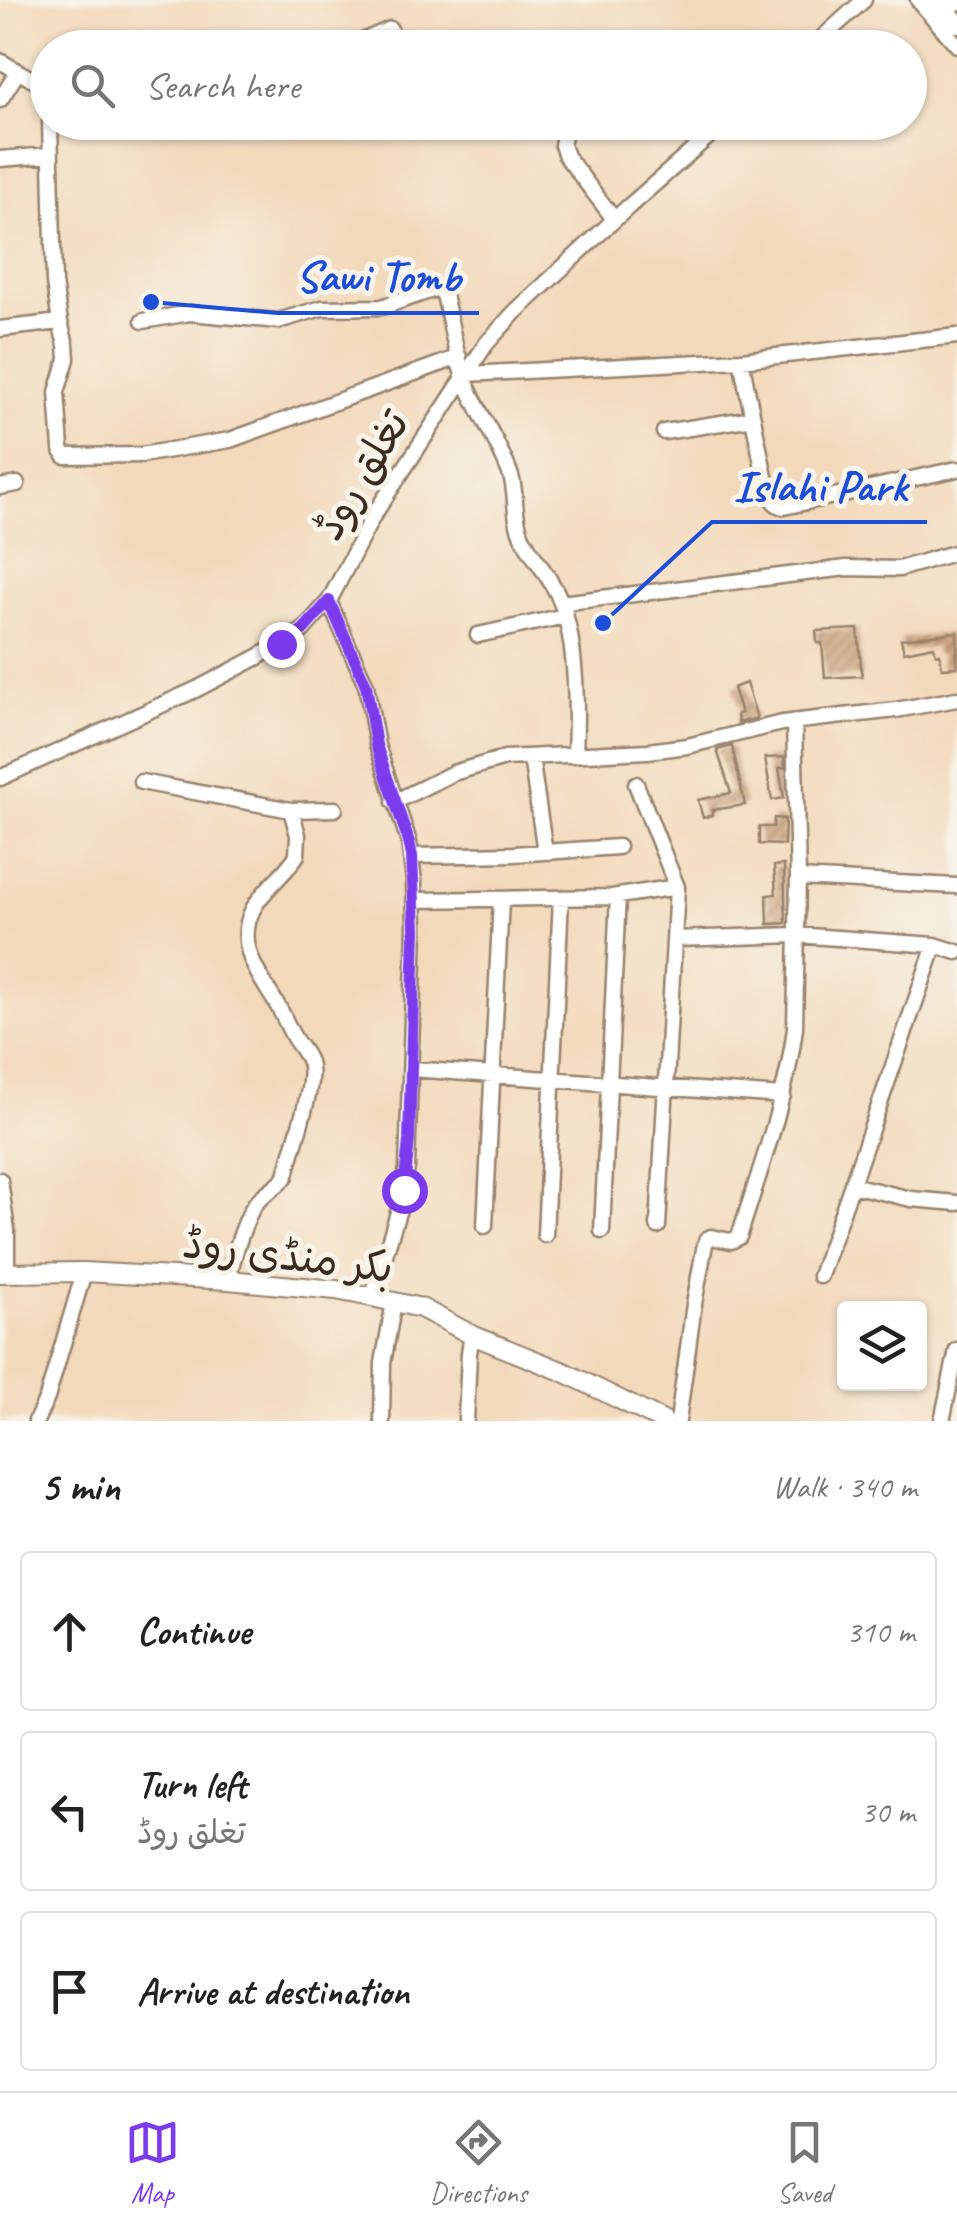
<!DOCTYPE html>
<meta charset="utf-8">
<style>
:root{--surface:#fff;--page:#f2f2f2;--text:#222;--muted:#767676;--line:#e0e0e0;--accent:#7c3aed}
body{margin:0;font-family:Caveat,"Playpen Sans Arabic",sans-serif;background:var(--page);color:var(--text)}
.controls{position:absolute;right:30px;bottom:30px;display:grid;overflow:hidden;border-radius:10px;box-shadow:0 2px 8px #0004}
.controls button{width:90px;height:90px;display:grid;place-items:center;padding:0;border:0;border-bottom:2px solid var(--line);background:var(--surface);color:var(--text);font:50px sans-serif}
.stop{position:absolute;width:30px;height:30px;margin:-22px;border:8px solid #7c3aed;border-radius:50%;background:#fff}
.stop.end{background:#7c3aed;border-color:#fff;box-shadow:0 2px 10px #0008}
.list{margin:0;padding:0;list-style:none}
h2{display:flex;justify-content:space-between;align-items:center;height:130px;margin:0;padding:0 40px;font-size:42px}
h2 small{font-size:32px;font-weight:400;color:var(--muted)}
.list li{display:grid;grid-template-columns:65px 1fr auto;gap:30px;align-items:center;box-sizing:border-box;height:160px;margin:0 20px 20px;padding:0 20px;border:2px solid var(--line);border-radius:10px}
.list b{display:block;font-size:38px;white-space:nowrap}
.list p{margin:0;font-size:32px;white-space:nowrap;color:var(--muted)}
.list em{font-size:32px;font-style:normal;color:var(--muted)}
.icon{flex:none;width:55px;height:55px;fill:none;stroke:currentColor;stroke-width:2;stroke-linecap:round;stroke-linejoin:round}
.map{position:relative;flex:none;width:957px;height:1421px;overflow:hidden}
.search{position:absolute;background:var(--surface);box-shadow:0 2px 8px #0004;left:30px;right:30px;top:30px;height:110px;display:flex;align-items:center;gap:25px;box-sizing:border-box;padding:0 35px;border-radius:55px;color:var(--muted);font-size:38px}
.sheet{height:670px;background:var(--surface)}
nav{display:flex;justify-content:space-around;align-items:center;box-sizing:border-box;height:140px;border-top:2px solid var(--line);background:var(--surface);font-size:28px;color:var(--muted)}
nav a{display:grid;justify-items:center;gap:5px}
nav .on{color:var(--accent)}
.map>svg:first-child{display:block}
</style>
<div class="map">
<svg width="957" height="1421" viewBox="0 0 957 1421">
<defs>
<pattern id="building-hatch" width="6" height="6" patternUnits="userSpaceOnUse" patternTransform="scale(2.5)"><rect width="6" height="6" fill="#c9a27d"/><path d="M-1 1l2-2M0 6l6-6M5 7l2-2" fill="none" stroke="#a48466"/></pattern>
</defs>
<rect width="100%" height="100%" fill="#f7f3e8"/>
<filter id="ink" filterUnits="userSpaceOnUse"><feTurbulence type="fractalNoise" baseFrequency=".01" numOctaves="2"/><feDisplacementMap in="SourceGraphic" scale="20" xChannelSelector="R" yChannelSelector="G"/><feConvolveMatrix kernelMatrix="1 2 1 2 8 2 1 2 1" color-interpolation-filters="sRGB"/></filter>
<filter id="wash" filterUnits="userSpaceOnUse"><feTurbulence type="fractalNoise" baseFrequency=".0048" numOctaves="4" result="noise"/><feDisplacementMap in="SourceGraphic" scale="40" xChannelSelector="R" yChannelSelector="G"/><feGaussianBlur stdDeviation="2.25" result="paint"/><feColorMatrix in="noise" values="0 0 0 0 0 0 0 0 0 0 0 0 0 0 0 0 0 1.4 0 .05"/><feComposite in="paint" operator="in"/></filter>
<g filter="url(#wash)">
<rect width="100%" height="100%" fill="#f3d9bb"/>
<g id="blocks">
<!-- building -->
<path fill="url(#building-hatch)" d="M 858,629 L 862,676 L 825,678 L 822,643 L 817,643 L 816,631 Z
M 957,632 L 957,667 L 942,668 L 940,654 L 936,654 L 934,646 L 904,652 L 901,639 Z
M 746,683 L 757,718 L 738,723 L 737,714 L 741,713 L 733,688 Z
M 732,746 L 745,805 L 712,810 L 712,815 L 703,818 L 698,800 L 731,793 L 717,750 Z
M 784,757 L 785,768 L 779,768 L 784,798 L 772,800 L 765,758 Z
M 774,818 L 785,819 L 784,845 L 759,844 L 759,827 L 773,827 Z
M 784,865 L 786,923 L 768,924 L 767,895 L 776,894 L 774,866 Z"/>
</g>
</g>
<g filter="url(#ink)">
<use href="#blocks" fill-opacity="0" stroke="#97826c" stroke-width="2.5"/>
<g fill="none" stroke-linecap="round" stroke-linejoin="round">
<!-- minor casing -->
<g stroke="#97826c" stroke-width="19">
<path id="minor" d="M 918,0 L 957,45
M 347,48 L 390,29
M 811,48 L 864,0
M 0,61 L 33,80 L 48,84
M 0,100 L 17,73
M 50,122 L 54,283 L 60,322 L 66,345 L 67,359 L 57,392 L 61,449 L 65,456 L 141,455 L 230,440 L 459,357
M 567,122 L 562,145 L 566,156 L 614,219
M 0,159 L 50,155
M 143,321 L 190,313 L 278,321 L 322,308 L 382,307 L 438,288 L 444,295 C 451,322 455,352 464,378 C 477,411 499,442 511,476 C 517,495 513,517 522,536 C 533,559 552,578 561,602 C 577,643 577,712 575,755
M 0,329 L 60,322
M 741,360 L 767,487 C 771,497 773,505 784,507 L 957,469
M 467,374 L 741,360 L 957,336
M 664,432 L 753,418
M 0,487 L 17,484
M 329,601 L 366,685 L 377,745 L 409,842 L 414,881 L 415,929 L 407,1168 L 399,1209 L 372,1297
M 561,603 L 846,568 L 899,569 L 957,552
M 478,635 L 565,616
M 531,757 L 545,852
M 0,778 L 197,689 L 258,657 L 303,630 L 329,601 L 373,516 L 486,344 L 514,313 L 627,208 L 725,122
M 141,782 L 291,810 L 335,809
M 636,784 L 677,887 L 658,1226
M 394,802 L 453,773 L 505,758 L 648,751 L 687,746 L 782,723 L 896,710 L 957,699
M 412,856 L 514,854 L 618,847
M 798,878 L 957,886
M 415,900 L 612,897 L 677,887
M 675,939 L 796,935 L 935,945 L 957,952
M 411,1069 L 783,1096
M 0,1180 L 7,1231 L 7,1272
M 852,1185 L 911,1199 L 957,1203
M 485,1226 L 501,899
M 602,1231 L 618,896
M 545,1235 L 561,898
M 820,1276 L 935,945
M 228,1280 C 232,1261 245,1217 256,1203 C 265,1192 278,1187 286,1176 C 291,1149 317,1085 309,1062 C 306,1053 298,1045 293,1036 C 288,1027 284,1017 279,1008 C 261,977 234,947 253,909 C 264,888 285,875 297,855 L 298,835 L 291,810
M 36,1421 L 47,1398 L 84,1272
M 382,1421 L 383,1363 L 394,1302
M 466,1421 L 469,1353 L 472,1335
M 678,1421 L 694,1304 L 705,1244 L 707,1239 L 711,1237 L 731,1241 L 739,1237 C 760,1169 786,1100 795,1028 L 798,878 L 794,722
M 942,1421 L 957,1350"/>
</g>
<!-- major casing -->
<g stroke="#97826c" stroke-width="22">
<path id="major" d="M 936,0 L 957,23
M 956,0 L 957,1
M 0,1273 L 84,1272 L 228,1280 L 336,1290 L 372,1297 L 421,1308 L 472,1335 L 564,1372 L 663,1421"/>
</g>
<!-- minor -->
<use href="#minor" stroke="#fff" stroke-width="14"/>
<!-- major -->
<use href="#major" stroke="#fff" stroke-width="18"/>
</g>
</g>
<g fill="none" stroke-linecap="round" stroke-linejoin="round" filter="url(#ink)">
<!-- route -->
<path stroke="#7c3aed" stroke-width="12" d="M 281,644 L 303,630 L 329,601 L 366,685 L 376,745 L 409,842 L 412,856 L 415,929 L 409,1140 L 404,1190"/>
</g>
<g text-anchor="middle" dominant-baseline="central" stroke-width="10" stroke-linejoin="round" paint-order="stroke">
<!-- street labels -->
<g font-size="42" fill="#3b2a1e" stroke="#f7f3e8">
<text transform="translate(362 475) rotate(-59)">تغلق روڈ</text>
<text transform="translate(288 1256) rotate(7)">بکر منڈی روڈ</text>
</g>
</g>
<!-- callouts -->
<path fill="none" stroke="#1d4ed8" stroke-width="4" d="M151 302L277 313H479M603 623L712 522H927"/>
<g fill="#1d4ed8" stroke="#f7f3e8" stroke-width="4">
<circle cx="151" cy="302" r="10"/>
<circle cx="603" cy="623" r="10"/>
</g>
<g font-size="45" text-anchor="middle" font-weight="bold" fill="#1d4ed8" stroke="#f7f3e8" stroke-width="10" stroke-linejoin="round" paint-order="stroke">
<text x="378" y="291">Sawi Tomb</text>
<text x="820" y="501">Islahi Park</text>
</g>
</svg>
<div class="controls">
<button><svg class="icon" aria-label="layers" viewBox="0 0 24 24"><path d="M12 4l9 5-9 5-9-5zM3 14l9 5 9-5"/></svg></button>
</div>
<div class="stop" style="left:404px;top:1190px"></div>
<div class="stop end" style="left:281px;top:644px"></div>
<div class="search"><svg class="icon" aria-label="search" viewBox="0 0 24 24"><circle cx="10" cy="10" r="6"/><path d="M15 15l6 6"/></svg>Search here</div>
</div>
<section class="sheet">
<h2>5 min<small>Walk · 340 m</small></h2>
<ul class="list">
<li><svg class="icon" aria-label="ahead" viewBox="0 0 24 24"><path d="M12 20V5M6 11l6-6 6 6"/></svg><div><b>Continue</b></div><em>310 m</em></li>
<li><svg class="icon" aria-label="left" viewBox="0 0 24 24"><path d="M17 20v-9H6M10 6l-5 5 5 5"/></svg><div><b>Turn left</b><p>تغلق روڈ</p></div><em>30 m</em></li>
<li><svg class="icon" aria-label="arrive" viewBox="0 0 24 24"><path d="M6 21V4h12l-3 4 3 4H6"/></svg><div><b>Arrive at destination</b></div></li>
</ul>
</section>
<nav>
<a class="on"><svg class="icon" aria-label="map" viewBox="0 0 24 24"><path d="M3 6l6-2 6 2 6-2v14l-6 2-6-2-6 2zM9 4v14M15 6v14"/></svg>Map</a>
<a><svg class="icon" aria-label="directions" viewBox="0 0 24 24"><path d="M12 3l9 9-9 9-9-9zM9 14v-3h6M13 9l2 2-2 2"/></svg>Directions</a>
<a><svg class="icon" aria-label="saved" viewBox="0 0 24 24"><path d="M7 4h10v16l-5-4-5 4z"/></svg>Saved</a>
</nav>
